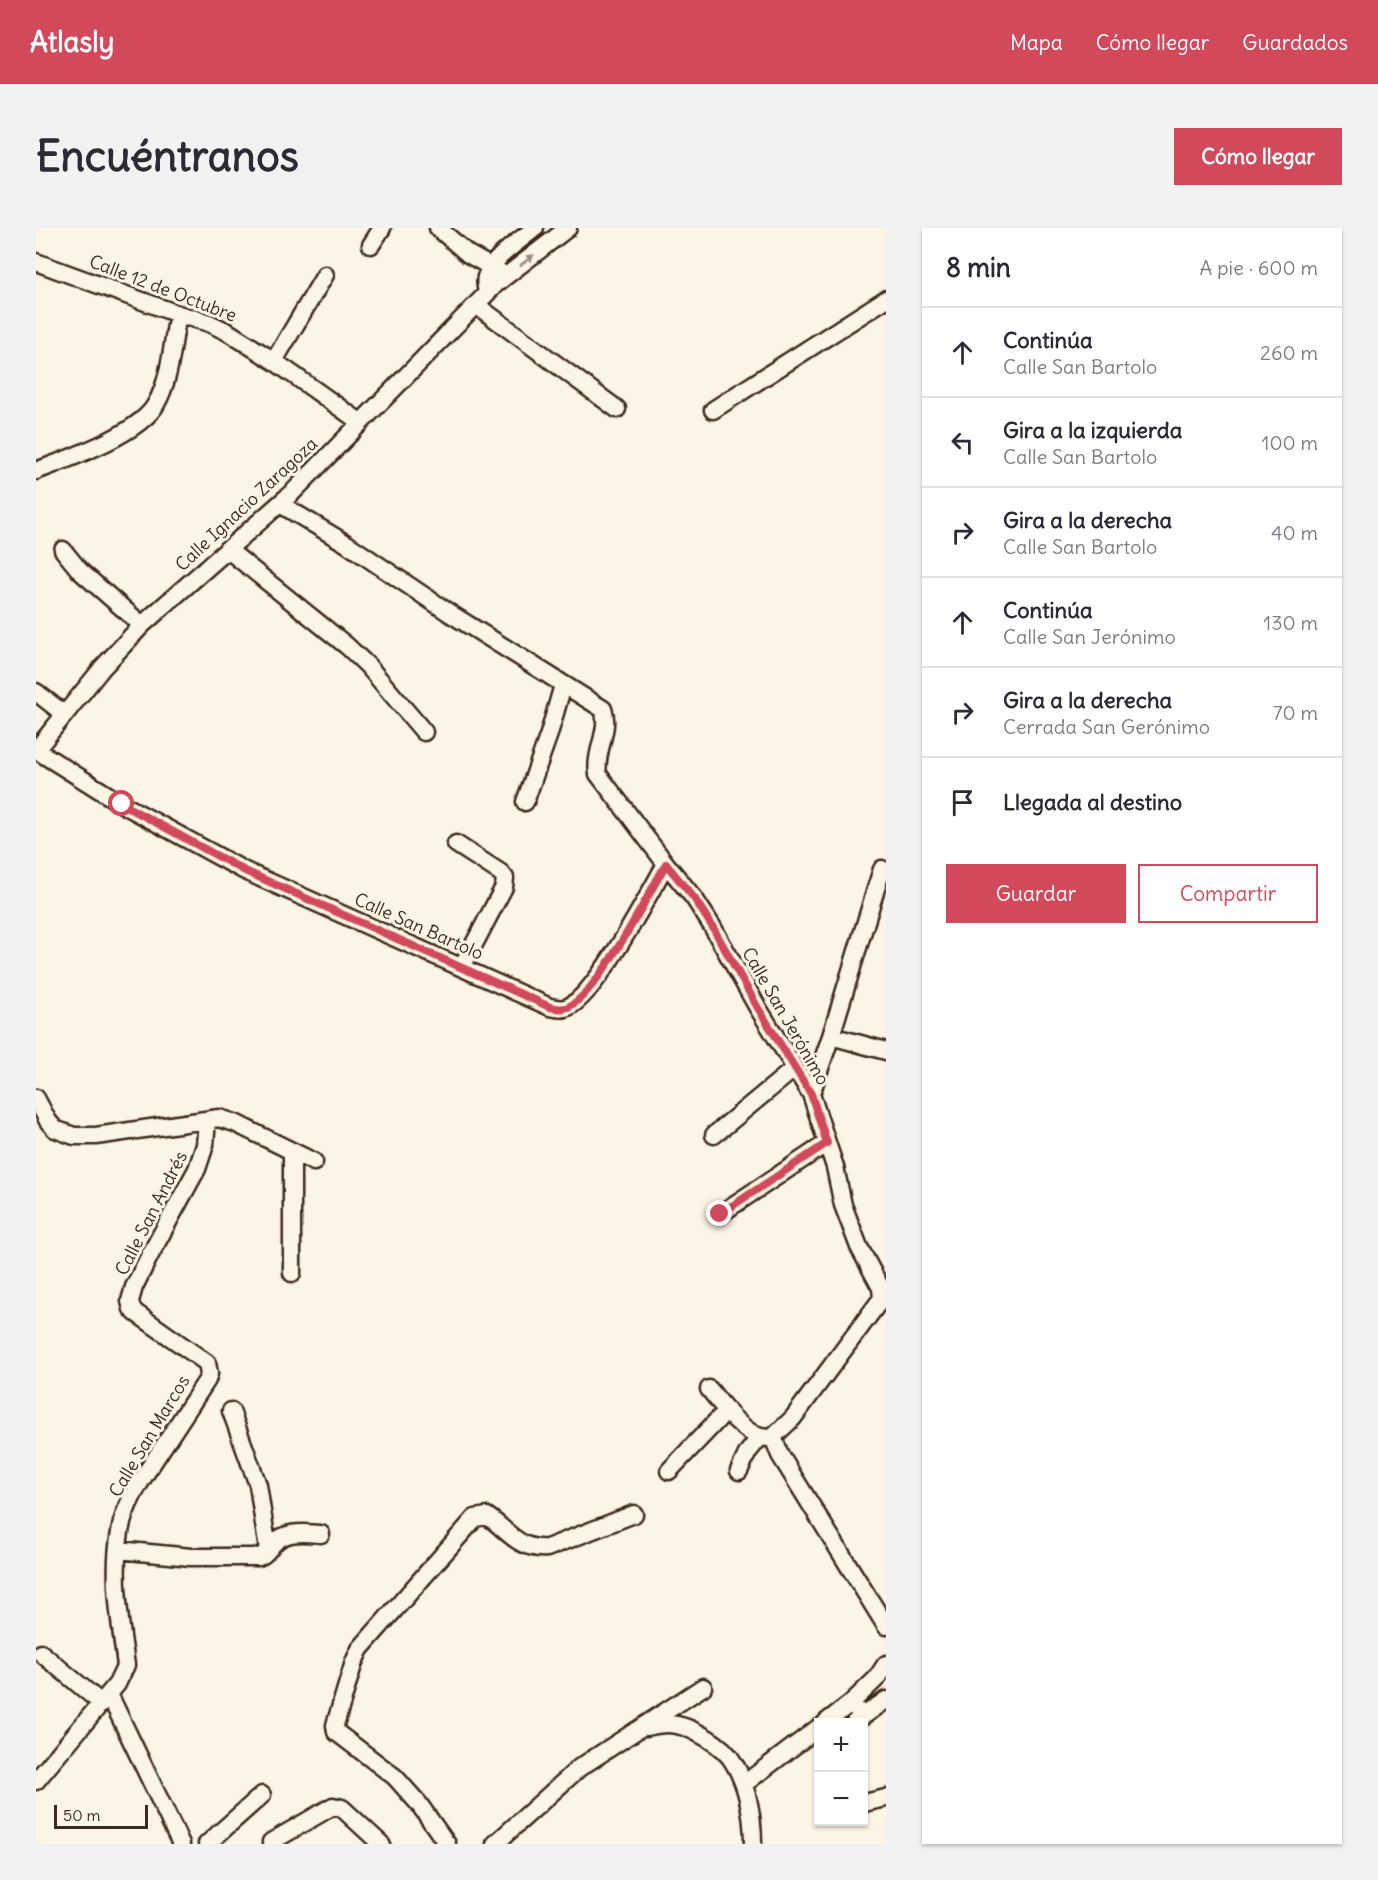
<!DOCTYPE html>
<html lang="es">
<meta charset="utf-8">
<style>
:root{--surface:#fff;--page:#f2f2f3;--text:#2b2b33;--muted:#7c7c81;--line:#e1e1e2;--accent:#d1495b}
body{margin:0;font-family:Delius,sans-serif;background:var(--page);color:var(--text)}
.controls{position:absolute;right:18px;bottom:18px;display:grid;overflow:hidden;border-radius:0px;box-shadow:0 2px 4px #0004}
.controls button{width:54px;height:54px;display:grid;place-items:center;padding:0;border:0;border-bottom:2px solid var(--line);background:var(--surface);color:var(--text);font:30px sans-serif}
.scale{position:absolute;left:18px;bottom:15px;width:94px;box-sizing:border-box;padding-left:6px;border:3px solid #3b2a1e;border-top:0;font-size:16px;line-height:21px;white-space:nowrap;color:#3b2a1e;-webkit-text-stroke:4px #fcf5e5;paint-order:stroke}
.stop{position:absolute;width:18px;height:18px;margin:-14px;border:4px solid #d1495b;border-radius:50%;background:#fff}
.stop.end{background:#d1495b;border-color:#fff;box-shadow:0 2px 6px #0008}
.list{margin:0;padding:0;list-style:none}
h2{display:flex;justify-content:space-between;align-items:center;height:78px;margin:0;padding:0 24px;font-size:26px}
h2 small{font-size:20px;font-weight:400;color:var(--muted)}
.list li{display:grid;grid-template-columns:39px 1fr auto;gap:18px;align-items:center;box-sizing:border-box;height:90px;padding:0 24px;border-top:2px solid var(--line)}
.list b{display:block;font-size:22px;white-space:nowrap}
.list p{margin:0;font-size:20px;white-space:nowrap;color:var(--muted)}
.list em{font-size:20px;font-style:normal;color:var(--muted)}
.actions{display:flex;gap:12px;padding:18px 24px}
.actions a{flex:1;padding:14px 0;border:2px solid var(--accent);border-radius:0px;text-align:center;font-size:21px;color:var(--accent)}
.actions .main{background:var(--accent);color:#fff}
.icon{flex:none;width:33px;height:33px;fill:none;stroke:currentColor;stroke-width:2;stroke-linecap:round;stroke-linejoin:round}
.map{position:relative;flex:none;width:850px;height:1616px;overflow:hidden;border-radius:0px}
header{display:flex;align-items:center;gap:36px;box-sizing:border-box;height:84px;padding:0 30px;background:var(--accent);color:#fff}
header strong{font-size:28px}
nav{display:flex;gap:33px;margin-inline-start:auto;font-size:21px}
.intro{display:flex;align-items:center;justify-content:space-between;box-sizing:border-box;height:144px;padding:0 36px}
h1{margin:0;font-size:42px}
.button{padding:15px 27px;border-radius:0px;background:var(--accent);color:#fff;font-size:21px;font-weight:700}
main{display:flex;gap:36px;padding:0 36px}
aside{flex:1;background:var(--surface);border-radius:0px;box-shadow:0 2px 4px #0004}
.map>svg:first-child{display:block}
</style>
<header>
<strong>Atlasly</strong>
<nav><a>Mapa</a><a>Cómo llegar</a><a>Guardados</a></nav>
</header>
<div class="intro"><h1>Encuéntranos</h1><a class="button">Cómo llegar</a></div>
<main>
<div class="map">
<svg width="850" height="1616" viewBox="0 0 850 1616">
<rect width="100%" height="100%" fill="#fcf5e5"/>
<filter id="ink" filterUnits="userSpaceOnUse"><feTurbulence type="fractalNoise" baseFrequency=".0167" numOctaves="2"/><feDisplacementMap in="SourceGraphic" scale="12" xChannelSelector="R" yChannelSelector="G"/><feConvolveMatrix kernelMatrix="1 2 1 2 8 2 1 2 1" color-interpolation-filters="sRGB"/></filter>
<g filter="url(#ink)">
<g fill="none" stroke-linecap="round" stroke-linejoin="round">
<!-- minor casing -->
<g stroke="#3b2a1e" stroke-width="21">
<path id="minor" d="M 402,0 L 432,26 L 464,44
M 532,0 L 461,55 L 257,264 L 106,397 L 67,439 L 0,522 L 86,576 L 209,643 L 514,779 C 520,780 526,782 532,779 C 561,766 612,667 630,636
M 335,17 L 346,0
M 0,34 L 142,86 L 173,95 L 192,104 L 238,133 L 324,194
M 451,65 C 450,58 448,52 451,46 C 458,29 485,12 499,0
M 440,77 L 581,181
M 238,133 L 289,47
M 677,182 L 850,71
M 0,243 C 31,231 104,206 120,176 C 135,150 136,115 142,86
M 244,276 L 311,316 L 415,386 L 567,481 C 575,501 558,524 562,546 L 630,636 L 658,670 L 676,698 L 722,780 L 775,866 L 799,939 L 807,977 L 823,1019 L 845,1060 L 846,1070 L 757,1190 L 737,1209
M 191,321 L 311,418 L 332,438 L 388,504
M 27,322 L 44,343 L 106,397
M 0,464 L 28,486
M 489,574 L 513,506 L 527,457
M 420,616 L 465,645 L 469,650 L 468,659 L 426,739
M 795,808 L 850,823
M 775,866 L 795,808 L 846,641
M 0,870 L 12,893 L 19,901 L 38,908 L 60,908 L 183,890 L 199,895 L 278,934
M 678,907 L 759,840
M 256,924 L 256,1045
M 684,986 L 791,915
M 673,1161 C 687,1178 703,1201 724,1209
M 195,1183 L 222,1257 L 232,1322
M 737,1209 L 744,1227 L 850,1398
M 633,1243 L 691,1182
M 703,1243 L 712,1224 L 724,1209 L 733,1210
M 82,1322 L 155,1329 L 223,1329 C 230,1327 232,1321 237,1316 C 250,1302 268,1305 285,1306
M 5,1425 L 65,1475
M 73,1466 L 145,1616
M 815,1475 L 840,1451 L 850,1436
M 790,1494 L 815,1475 L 827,1487
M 819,1494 L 850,1472
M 611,1499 C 629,1494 643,1495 660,1504 C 672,1510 684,1517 693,1528 C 711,1552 717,1587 717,1616
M 0,1553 L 81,1456 L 90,1437 C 84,1394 76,1347 84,1304 C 89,1273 109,1247 125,1222 C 141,1198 156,1175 171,1152 L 173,1146 L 171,1135 L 100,1085 L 96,1081 L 94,1073 L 98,1059 L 114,1027 L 161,941 L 169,917 L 171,892
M 708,1556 L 782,1500
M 828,1575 L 850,1570
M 235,1614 L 297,1578 L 306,1580 L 345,1616
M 171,1616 L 226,1567
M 411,1616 L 383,1576 L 359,1549 L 300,1504 L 299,1497 L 318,1434 L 324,1421 L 439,1290 L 451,1288 C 473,1303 482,1322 511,1320 L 598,1286
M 459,1616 L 543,1540 L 667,1459"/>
</g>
<!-- minor -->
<use href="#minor" stroke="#fcf5e5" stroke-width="16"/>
</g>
<!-- one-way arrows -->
<defs><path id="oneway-solid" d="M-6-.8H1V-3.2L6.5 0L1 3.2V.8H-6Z" transform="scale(1.5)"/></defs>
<use fill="#9c9082" href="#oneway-solid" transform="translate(491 32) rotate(-38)"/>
</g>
<g fill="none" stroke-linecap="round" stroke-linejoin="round" filter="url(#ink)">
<!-- route -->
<path stroke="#d1495b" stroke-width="8" d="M 86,576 L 209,643 L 514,779 C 520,780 526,782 532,779 C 561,767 612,667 630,636 L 658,670 L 676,698 L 722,780 L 775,866 L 791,915 L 684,986"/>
</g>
<g text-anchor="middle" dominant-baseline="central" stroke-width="6" stroke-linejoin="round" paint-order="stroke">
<!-- street labels -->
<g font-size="18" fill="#3b2a1e" stroke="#fcf5e5">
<text transform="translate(127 60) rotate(21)">Calle 12 de Octubre</text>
<text transform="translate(210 276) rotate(-43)">Calle Ignacio Zaragoza</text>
<text transform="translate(383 698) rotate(24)">Calle San Bartolo</text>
<text transform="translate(750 788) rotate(60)">Calle San Jerónimo</text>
<text transform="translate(115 985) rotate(-63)">Calle San Andrés</text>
<text transform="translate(113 1208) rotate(-59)">Calle San Marcos</text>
</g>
</g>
</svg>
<div class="controls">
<button>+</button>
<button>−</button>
</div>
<div class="scale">50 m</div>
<div class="stop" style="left:86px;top:576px"></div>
<div class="stop end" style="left:684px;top:986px"></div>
</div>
<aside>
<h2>8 min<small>A pie · 600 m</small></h2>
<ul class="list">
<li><svg class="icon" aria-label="ahead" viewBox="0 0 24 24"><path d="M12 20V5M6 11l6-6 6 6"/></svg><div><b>Continúa</b><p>Calle San Bartolo</p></div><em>260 m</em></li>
<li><svg class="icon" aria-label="left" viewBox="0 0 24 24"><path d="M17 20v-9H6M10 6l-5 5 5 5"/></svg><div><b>Gira a la izquierda</b><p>Calle San Bartolo</p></div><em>100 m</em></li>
<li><svg class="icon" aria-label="right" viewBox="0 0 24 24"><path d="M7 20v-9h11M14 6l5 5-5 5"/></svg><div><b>Gira a la derecha</b><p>Calle San Bartolo</p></div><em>40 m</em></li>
<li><svg class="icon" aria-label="ahead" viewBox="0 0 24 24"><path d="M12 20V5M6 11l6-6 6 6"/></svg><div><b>Continúa</b><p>Calle San Jerónimo</p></div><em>130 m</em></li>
<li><svg class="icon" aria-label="right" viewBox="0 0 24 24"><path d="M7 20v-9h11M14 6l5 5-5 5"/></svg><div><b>Gira a la derecha</b><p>Cerrada San Gerónimo</p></div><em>70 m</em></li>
<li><svg class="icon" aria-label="arrive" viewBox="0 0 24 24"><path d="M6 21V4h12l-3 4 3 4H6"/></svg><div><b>Llegada al destino</b></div></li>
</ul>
<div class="actions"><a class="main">Guardar</a><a>Compartir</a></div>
</aside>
</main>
